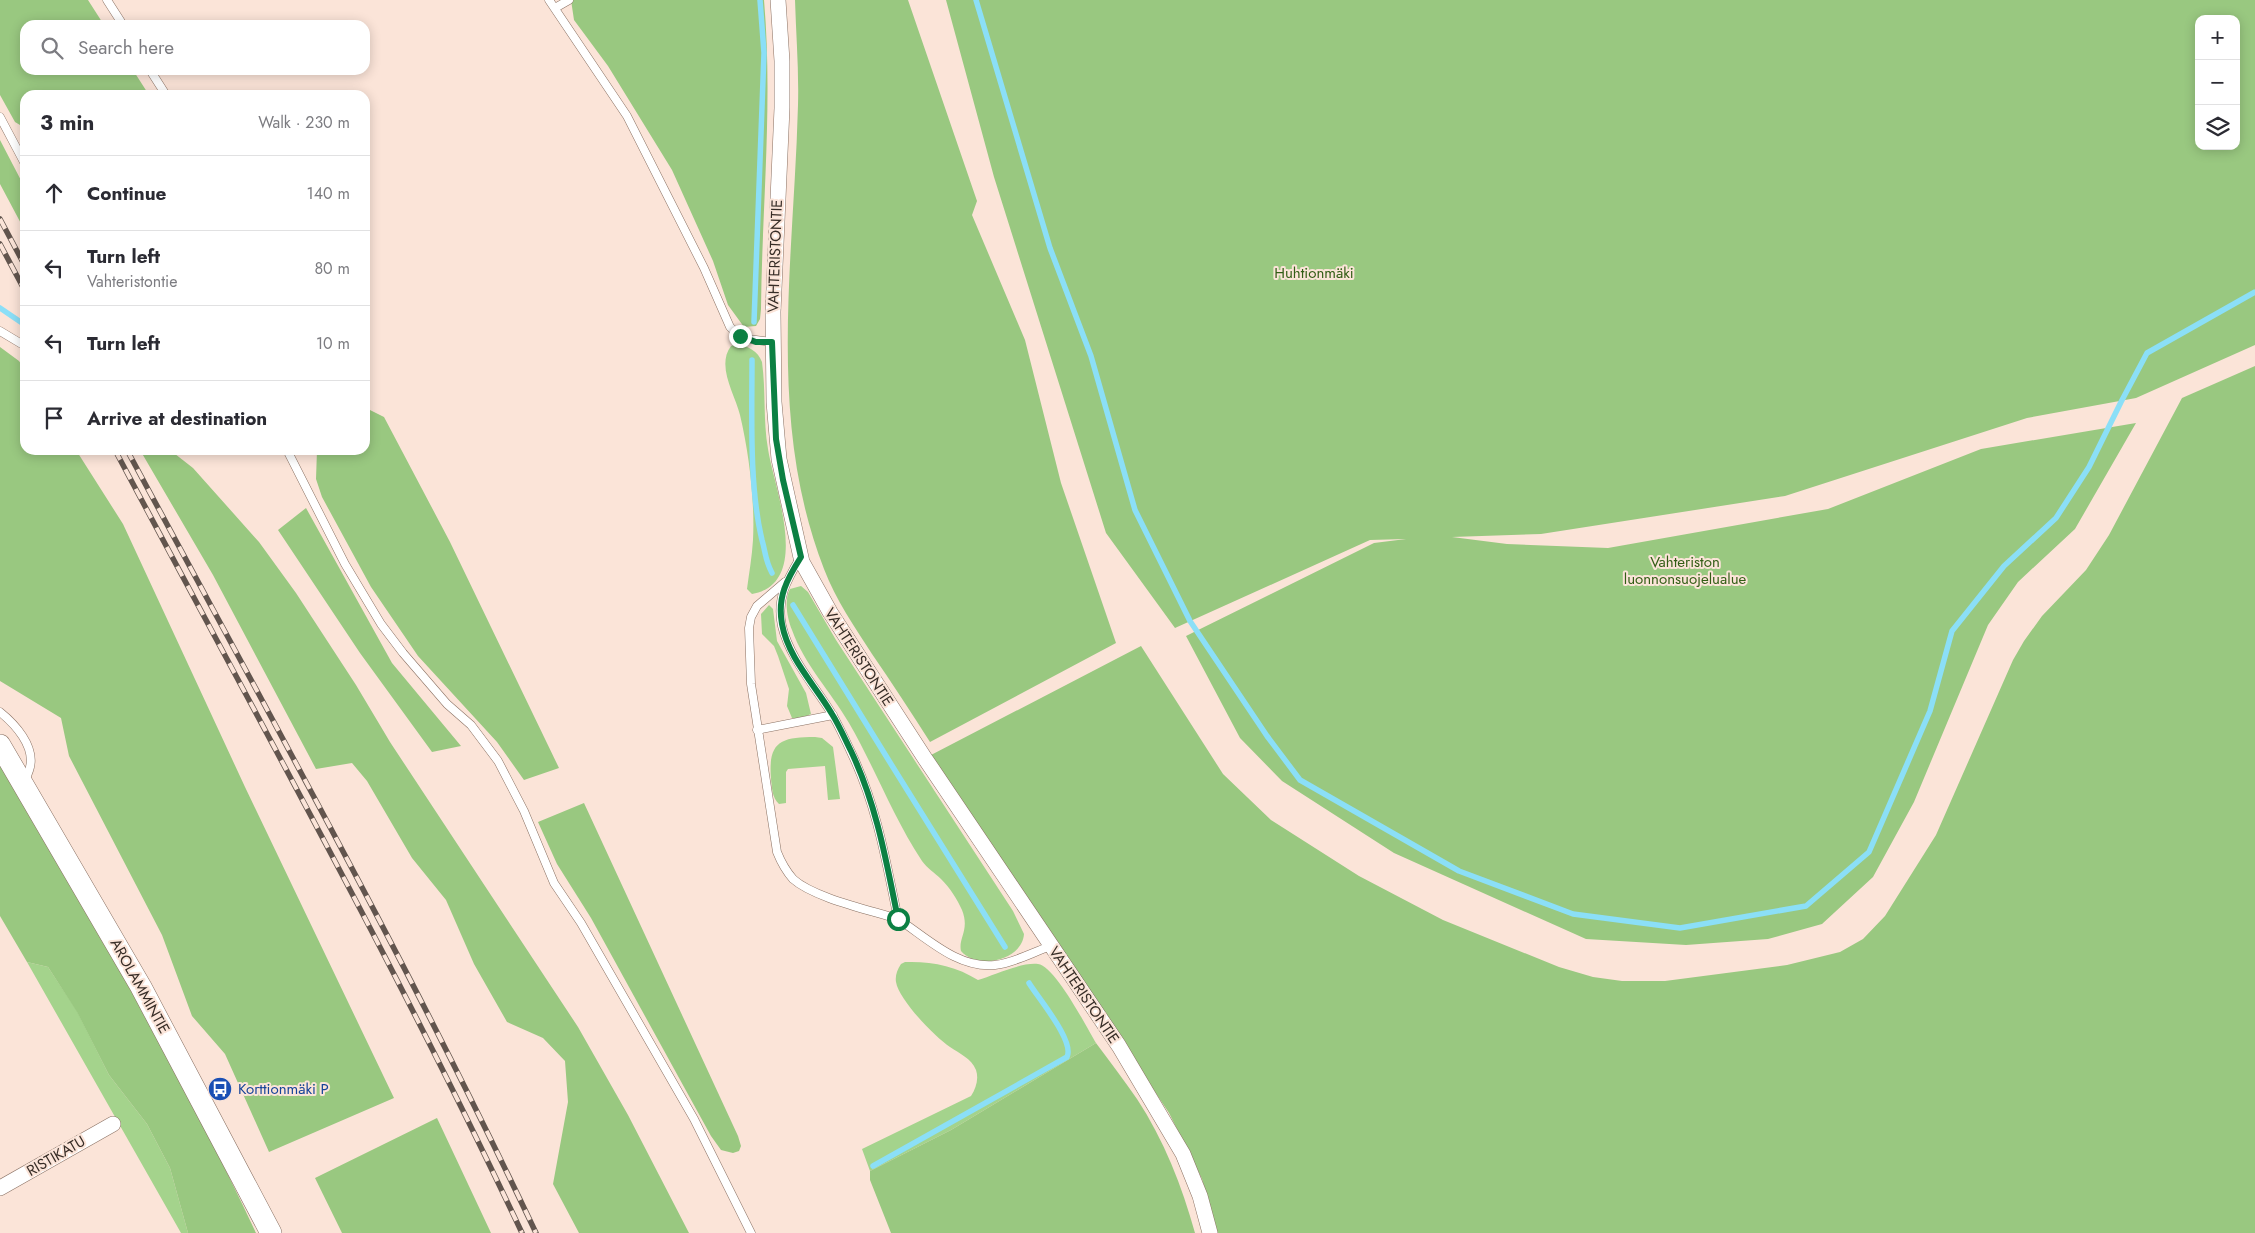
<!DOCTYPE html>
<meta charset="utf-8">
<style>
:root{--surface:#fff;--page:#f2f2f3;--text:#2b2b33;--muted:#7c7c81;--line:#e1e1e2}
body{margin:0;font-family:Jost,sans-serif;background:var(--page);color:var(--text)}
.controls{position:absolute;right:15px;top:15px;display:grid;overflow:hidden;border-radius:10px;box-shadow:0 2px 12px #0003}
.controls button{width:45px;height:45px;display:grid;place-items:center;padding:0;border:0;border-bottom:1px solid var(--line);background:var(--surface);color:var(--text);font:25px sans-serif}
.stop{position:absolute;width:15px;height:15px;margin:-11px;border:4px solid #0b8043;border-radius:50%;background:#fff}
.stop.end{background:#0b8043;border-color:#fff;box-shadow:0 1px 5px #0008}
.list{margin:0;padding:0;list-style:none}
h2{display:flex;justify-content:space-between;align-items:center;height:65px;margin:0;padding:0 20px;font-size:21px}
h2 small{font-size:16px;font-weight:400;color:var(--muted)}
.list li{display:grid;grid-template-columns:32px 1fr auto;gap:15px;align-items:center;box-sizing:border-box;height:75px;padding:0 20px;border-top:1px solid var(--line)}
.list b{display:block;font-size:19px;white-space:nowrap}
.list p{margin:0;font-size:16px;white-space:nowrap;color:var(--muted)}
.list em{font-size:16px;font-style:normal;color:var(--muted)}
.icon{flex:none;width:28px;height:28px;fill:none;stroke:currentColor;stroke-width:2;stroke-linecap:round;stroke-linejoin:round}
.map{position:relative;flex:none;width:2255px;height:1233px;overflow:hidden}
.search{position:absolute;background:var(--surface);box-shadow:0 2px 12px #0003;left:20px;top:20px;width:350px;height:55px;display:flex;align-items:center;gap:12px;box-sizing:border-box;padding:0 18px;border-radius:15px;color:var(--muted);font-size:19px}
.panel{position:absolute;background:var(--surface);box-shadow:0 2px 12px #0003;left:20px;top:90px;width:350px;height:365px;border-radius:15px}
.map>svg:first-child{display:block}
</style>
<div class="map">
<svg width="2255" height="1233" viewBox="0 0 2255 1233">
<rect width="100%" height="100%" fill="#fbe4d8"/>
<!-- green -->
<path fill="#a4d38c" d="M 737,344 C 748,346 758,351 762,362 C 766,391 763,420 768,449 C 774,488 813,583 752,594 L 747,589 C 749,573 752,557 753,540 C 755,501 749,453 740,415 C 735,394 716,366 731,346 Z
M 801,586 L 808,592 L 836,640 L 1013,911 L 1024,934 C 1022,961 977,970 961,951 C 958,938 970,930 962,910 C 957,899 950,888 941,879 C 935,873 927,868 922,861 C 893,817 875,768 849,723 C 831,692 804,664 792,630 C 787,618 784,600 790,589 Z
M 769,605 L 773,609 L 777,641 L 806,693 L 811,714 L 800,719 L 792,718 L 787,706 L 789,689 L 778,656 L 774,646 L 762,634 L 761,614 Z
M 815,737 L 822,738 L 833,747 L 840,799 L 828,800 L 825,766 L 788,769 L 786,772 L 786,803 L 779,804 C 772,798 772,788 771,779 C 768,742 780,737 815,737 Z
M 27,962 L 48,967 L 77,1011 L 109,1075 L 147,1124 L 170,1168 L 188,1233 L 181,1233 Z
M 905,962 C 931,961 956,966 978,980 C 994,975 1022,962 1038,964 C 1055,966 1086,1026 1096,1043 L 951,1130 L 870,1171 L 862,1149 L 971,1096 C 976,1088 979,1079 976,1070 C 971,1058 960,1054 950,1047 C 935,1037 899,1000 896,982 C 895,976 897,970 901,964 Z"/>
<!-- forest -->
<path fill="#99c880" fill-rule="evenodd" d="M 0,0 L 88,0 L 104,25 L 25,25 L 25,70 L 133,70 L 149,95 L 25,95 L 25,128 L 15,122 L 0,95 Z
M 571,0 L 764,0 C 773,103 762,206 761,309 L 760,319 L 756,326 L 744,327 L 728,305 L 713,261 L 672,170 L 608,66 L 574,20 Z
M 795,0 L 908,0 L 977,201 L 972,215 L 1025,340 L 1061,483 L 1116,643 L 930,742 C 911,712 892,683 872,654 C 854,626 836,600 824,569 C 766,420 794,261 798,105 C 799,70 796,35 795,0 Z
M 946,0 L 2255,0 L 2255,345 L 2136,398 L 2027,418 L 1785,496 L 1541,534 L 1452,537 L 1507,544 L 1608,548 L 1828,509 L 1981,449 L 2136,423 L 2075,529 L 2018,582 L 1988,625 L 1914,802 L 1873,877 L 1822,924 L 1768,939 L 1686,945 L 1586,939 L 1394,853 L 1282,781 L 1240,738 L 1186,636 L 1374,543 L 1406,539 L 1370,540 L 1175,628 L 1106,533 L 994,177 ZM 2199,19 L 2236,19 L 2236,146 L 2199,146 Z
M 0,140 L 25,188 L 25,231 L 0,184 Z
M 0,347 L 19,361 L 25,370 L 25,450 L 76,450 L 123,524 L 245,787 L 394,1098 L 269,1152 L 225,1054 L 192,1016 L 162,935 L 69,756 L 61,718 L 0,681 Z
M 2255,366 L 2255,1233 L 1217,1233 L 1202,1179 L 1169,1113 L 931,755 L 1141,646 L 1223,774 L 1271,820 L 1359,876 L 1443,920 L 1559,967 L 1593,977 L 1622,981 L 1665,981 L 1787,965 L 1840,952 L 1863,939 L 1885,916 L 1936,835 L 2013,660 L 2024,641 L 2042,616 L 2086,570 L 2109,535 L 2182,398 Z
M 365,410 L 370,410 L 384,417 L 450,542 L 559,768 L 524,780 L 497,742 L 418,656 L 371,587 L 322,497 L 316,479 L 317,450 L 365,450 Z
M 140,450 L 170,450 L 193,468 L 259,542 L 296,593 L 356,685 L 390,742 L 578,1027 L 628,1115 L 689,1233 L 579,1233 L 553,1184 L 568,1102 L 565,1061 L 543,1038 L 507,1022 L 474,964 L 446,900 L 412,858 L 367,781 L 352,763 L 316,769 L 213,575 Z
M 306,508 L 392,663 L 461,746 L 432,752 L 360,653 L 278,530 Z
M 0,764 C 91,917 181,1072 256,1233 L 188,1233 L 170,1168 L 147,1124 L 109,1075 L 77,1012 L 48,967 L 27,962 L 0,916 Z
M 584,803 L 738,1136 L 741,1146 L 739,1151 L 733,1153 L 721,1150 L 711,1136 L 591,918 L 557,864 L 538,822 Z
M 1096,1043 C 1110,1062 1124,1080 1137,1099 C 1164,1140 1182,1186 1195,1233 L 891,1233 L 870,1180 L 870,1171 L 951,1130 Z
M 437,1118 L 491,1233 L 342,1233 L 315,1178 Z"/>
<g fill="none" stroke-linecap="round" stroke-linejoin="round">
<!-- stream -->
<path stroke="#8bdff7" stroke-width="5.5" d="M 976,0 L 1050,248 L 1091,356 L 1135,510 L 1190,621 L 1267,736 L 1300,780 L 1459,871 L 1573,914 L 1680,928 L 1806,906 L 1869,852 L 1930,711 L 1952,631 L 2004,566 L 2056,518 L 2089,467 L 2121,402 L 2147,353 L 2255,292
M 0,308 L 25,325
M 754,322 L 764,53 L 760,0
M 752,360 C 752,416 749,486 762,540 C 766,554 765,560 772,573
M 793,605 C 863,719 934,834 1005,947
M 873,1166 L 1067,1057 C 1075,1041 1038,998 1029,983"/>
<!-- lane casing -->
<g stroke="#8a7163" stroke-width="9">
<path id="lane" d="M 107,0 L 123,25
M 549,0 L 627,116 L 704,268 L 730,327 L 740,336 L 748,339 L 772,342
M 555,8 L 569,0
M 150,70 L 166,95
M 0,117 L 25,164
M 0,331 L 25,346
M 287,450 L 345,564 L 381,624 L 403,653 L 447,704 L 471,725 L 498,761 L 524,811 L 554,883 L 581,923 L 694,1119 L 751,1233
M 800,558 C 787,580 776,599 782,626 C 790,659 815,686 832,714 C 839,726 845,739 851,752 C 877,806 886,861 898,919 C 927,938 958,969 995,965 C 1014,963 1033,952 1051,946
M 785,582 L 757,606 L 751,617 L 749,628 L 751,684 L 777,852 C 781,862 786,871 793,879 C 814,898 870,910 898,919
M 0,712 C 15,724 35,746 30,767 C 29,772 26,777 25,782
M 757,730 L 833,715"/>
</g>
<!-- street casing -->
<g stroke="#8a7163" stroke-width="16">
<path id="street" d="M 778,0 L 782,61 L 782,108 L 773,312 L 774,402 L 779,459 L 802,562 L 830,612 L 924,757 L 1119,1046 L 1183,1154 L 1200,1196 L 1210,1233
M 0,1188 L 113,1124"/>
</g>
<!-- secondary casing -->
<g stroke="#8a7163" stroke-width="22">
<path id="secondary" d="M 0,745 L 141,987 L 271,1233"/>
</g>
<!-- lane -->
<use href="#lane" stroke="#fff" stroke-width="8"/>
<!-- street -->
<use href="#street" stroke="#fff" stroke-width="15"/>
<!-- secondary -->
<use href="#secondary" stroke="#fff" stroke-width="21"/>
<!-- rail casing -->
<g stroke="#62554e" stroke-width="5.5">
<path id="rail" d="M 0,219 L 25,266
M 0,244 L 25,291
M 115,450 C 253,710 397,967 522,1233
M 127,450 C 266,709 410,967 536,1233"/>
</g>
<!-- rail -->
<use href="#rail" stroke="#fbe4d8" stroke-width="4" stroke-dasharray="11" stroke-linecap="butt"/>
</g>
<g fill="none" stroke-linecap="round" stroke-linejoin="round">
<!-- route -->
<path stroke="#0b8043" stroke-width="6" d="M 740,336 L 756,342 L 772,342 L 776,439 L 783,480 L 801,557 C 787,579 777,597 782,624 C 788,658 815,685 832,714 C 839,725 845,739 851,751 C 877,806 886,860 898,919"/>
</g>
<!-- icons -->
<defs>
<g id="bus-disc" transform="scale(1.25)"><circle r="9.5" fill="#1a4fb4" stroke="#fbe4d8"/><path d="M-5-6H5V4H4V6H2V4H-2V6H-4V4H-5ZM-3.5-4V0h7V-4ZM-3.5 1.2v1.5H-2V1.2ZM2 1.2v1.5H3.5V1.2Z" fill="#fff"/></g>
</defs>
<g fill-rule="evenodd">
<use href="#bus-disc" x="220" y="1089"/>
</g>
<g text-anchor="middle" dominant-baseline="central" stroke-width="4" stroke-linejoin="round" paint-order="stroke">
<!-- street labels -->
<g font-size="15" fill="#372d27" stroke="#fbe4d8">
<text transform="translate(775 256) rotate(-88)">VAHTERISTONTIE</text>
<text transform="translate(859 657) rotate(57)">VAHTERISTONTIE</text>
<text transform="translate(140 986) rotate(61)">AROLAMMINTIE</text>
<text transform="translate(1084 995) rotate(56)">VAHTERISTONTIE</text>
<text transform="translate(56 1156) rotate(-30)">RISTIKATU</text>
</g>
<!-- park labels -->
<g font-size="15" fill="#325d15" stroke="#fbe4d8">
<text x="1314" y="273">Huhtionmäki</text>
<text x="1685" y="562">Vahteriston<tspan x="1685" dy="17">luonnonsuojelualue</tspan></text>
</g>
<!-- transit labels -->
<g font-size="15" fill="#164399" stroke="#fbe4d8" text-anchor="start">
<text x="238" y="1089">Korttionmäki P</text>
</g>
</g>
</svg>
<div class="controls">
<button>+</button>
<button>−</button>
<button><svg class="icon" aria-label="layers" viewBox="0 0 24 24"><path d="M12 4l9 5-9 5-9-5zM3 14l9 5 9-5"/></svg></button>
</div>
<div class="stop" style="left:898px;top:919px"></div>
<div class="stop end" style="left:740px;top:336px"></div>
<div class="search"><svg class="icon" aria-label="search" viewBox="0 0 24 24"><circle cx="10" cy="10" r="6"/><path d="M15 15l6 6"/></svg>Search here</div>
<section class="panel">
<h2>3 min<small>Walk · 230 m</small></h2>
<ul class="list">
<li><svg class="icon" aria-label="ahead" viewBox="0 0 24 24"><path d="M12 20V5M6 11l6-6 6 6"/></svg><div><b>Continue</b></div><em>140 m</em></li>
<li><svg class="icon" aria-label="left" viewBox="0 0 24 24"><path d="M17 20v-9H6M10 6l-5 5 5 5"/></svg><div><b>Turn left</b><p>Vahteristontie</p></div><em>80 m</em></li>
<li><svg class="icon" aria-label="left" viewBox="0 0 24 24"><path d="M17 20v-9H6M10 6l-5 5 5 5"/></svg><div><b>Turn left</b></div><em>10 m</em></li>
<li><svg class="icon" aria-label="arrive" viewBox="0 0 24 24"><path d="M6 21V4h12l-3 4 3 4H6"/></svg><div><b>Arrive at destination</b></div></li>
</ul>
</section>
</div>
